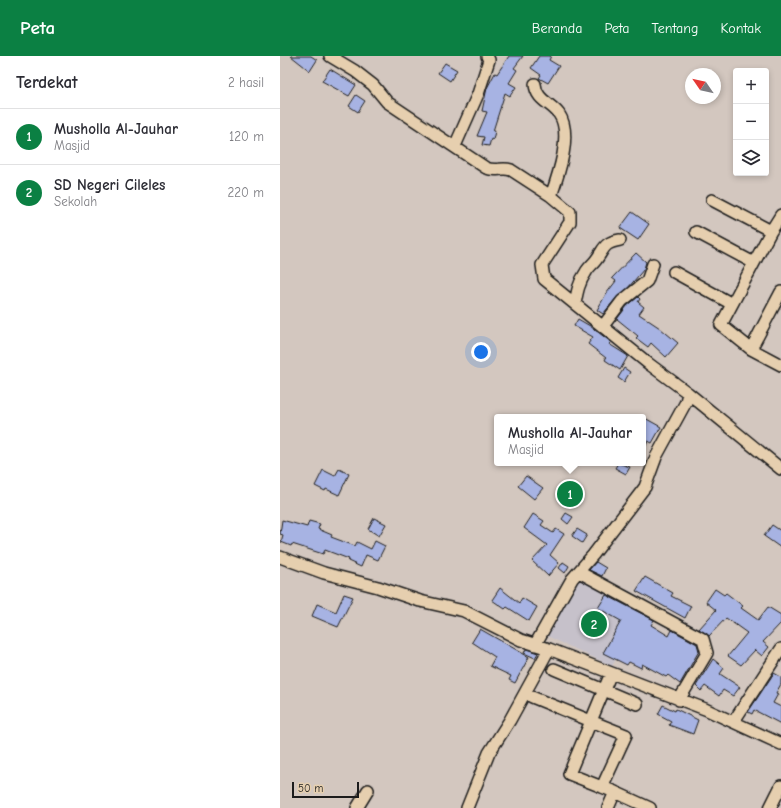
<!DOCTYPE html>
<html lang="id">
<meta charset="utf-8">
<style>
:root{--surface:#fff;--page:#f7f7f7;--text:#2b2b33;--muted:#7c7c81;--line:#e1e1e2;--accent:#0b8043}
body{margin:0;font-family:"Comic Neue",sans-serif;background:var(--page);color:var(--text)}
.controls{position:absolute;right:12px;top:12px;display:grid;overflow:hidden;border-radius:4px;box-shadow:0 2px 6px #0003}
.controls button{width:36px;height:36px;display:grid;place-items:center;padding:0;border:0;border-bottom:1px solid var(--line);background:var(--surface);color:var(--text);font:20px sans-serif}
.compass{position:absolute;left:405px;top:12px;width:36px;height:36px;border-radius:50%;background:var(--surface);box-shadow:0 2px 6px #0003;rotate:304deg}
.scale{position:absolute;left:12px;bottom:10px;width:67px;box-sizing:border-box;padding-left:4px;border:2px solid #1c1c1c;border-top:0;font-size:11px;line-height:14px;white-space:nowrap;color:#1c1c1c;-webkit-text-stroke:3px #e6cfaf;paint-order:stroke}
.you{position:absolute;left:201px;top:296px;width:14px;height:14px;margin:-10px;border:3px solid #fff;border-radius:50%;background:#1a73e8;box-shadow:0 0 0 6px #1a73e833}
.badge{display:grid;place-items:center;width:26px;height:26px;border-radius:50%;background:var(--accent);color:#fff;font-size:13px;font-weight:700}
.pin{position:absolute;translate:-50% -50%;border:2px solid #fff;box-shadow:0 1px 4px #0006}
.popup{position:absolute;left:214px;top:358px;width:152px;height:52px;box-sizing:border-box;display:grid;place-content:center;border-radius:4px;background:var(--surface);filter:drop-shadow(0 1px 3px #0005);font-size:13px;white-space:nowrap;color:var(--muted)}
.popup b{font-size:15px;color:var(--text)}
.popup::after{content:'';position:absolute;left:50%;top:100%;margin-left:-8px;border:8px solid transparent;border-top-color:var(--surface)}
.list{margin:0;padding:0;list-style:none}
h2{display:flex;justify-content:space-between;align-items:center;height:52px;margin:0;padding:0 16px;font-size:17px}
h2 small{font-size:13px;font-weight:400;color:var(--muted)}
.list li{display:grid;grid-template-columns:26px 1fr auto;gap:12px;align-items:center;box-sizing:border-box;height:56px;padding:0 16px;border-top:1px solid var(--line)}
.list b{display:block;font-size:15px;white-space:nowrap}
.list p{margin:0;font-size:13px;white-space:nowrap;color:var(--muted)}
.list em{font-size:13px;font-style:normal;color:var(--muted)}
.icon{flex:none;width:22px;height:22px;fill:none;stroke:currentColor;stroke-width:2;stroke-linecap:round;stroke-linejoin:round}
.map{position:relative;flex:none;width:501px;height:752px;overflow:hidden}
header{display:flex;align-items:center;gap:24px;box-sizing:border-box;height:56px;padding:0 20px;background:var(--accent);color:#fff}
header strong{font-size:19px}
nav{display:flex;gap:22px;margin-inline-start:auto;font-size:14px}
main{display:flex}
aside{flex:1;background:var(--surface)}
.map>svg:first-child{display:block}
</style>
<header>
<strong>Peta</strong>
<nav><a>Beranda</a><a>Peta</a><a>Tentang</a><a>Kontak</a></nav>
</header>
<main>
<aside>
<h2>Terdekat<small>2 hasil</small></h2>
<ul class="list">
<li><span class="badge">1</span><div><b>Musholla Al-Jauhar</b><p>Masjid</p></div><em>120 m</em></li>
<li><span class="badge">2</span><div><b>SD Negeri Cileles</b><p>Sekolah</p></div><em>220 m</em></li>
</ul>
</aside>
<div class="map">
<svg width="501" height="752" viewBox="0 0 501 752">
<rect width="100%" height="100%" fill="#d3c7bf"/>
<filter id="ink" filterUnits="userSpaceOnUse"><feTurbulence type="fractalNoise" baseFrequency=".025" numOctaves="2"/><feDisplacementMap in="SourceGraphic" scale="8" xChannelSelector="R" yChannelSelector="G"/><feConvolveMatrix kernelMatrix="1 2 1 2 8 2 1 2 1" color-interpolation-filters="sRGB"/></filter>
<g filter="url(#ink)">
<!-- built -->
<path fill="#c6c1ca" d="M 295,521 L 363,556 L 332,610 L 267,580 Z"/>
<!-- building -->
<path fill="#a7b3e3" stroke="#1c1c1c" d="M 11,0 L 31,0 L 37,4 L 30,15 Z
M 229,0 L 243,0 L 234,12 L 237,14 L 229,27 L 236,31 L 230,40 L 225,37 L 213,75 L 215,75 L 213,84 L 211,83 L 209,90 L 202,89 L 204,81 L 197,80 L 207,56 L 202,55 L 207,32 L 215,17 L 217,18 Z
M 259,0 L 271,0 L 269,4 L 279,10 L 268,27 L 259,22 L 261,19 L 251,12 Z
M 165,7 L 177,14 L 170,25 L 158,17 Z
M 50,13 L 76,29 L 69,40 L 42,25 Z
M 76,39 L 85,45 L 78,56 L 69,50 Z
M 352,156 L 369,168 L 358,184 L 340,172 Z
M 356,197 L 366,206 L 364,213 L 348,232 L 337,241 L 323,258 L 317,254 L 326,238 L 336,225 L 332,222 Z
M 358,241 L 360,243 L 358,246 L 364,251 L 359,258 L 380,272 L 398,287 L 386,301 L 371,287 L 368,291 L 356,282 L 358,280 L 337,263 L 347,250 Z
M 298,263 L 310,270 L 331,286 L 329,288 L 348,300 L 340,314 L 325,304 L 326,302 L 308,288 L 313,281 L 294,270 Z
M 344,312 L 350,316 L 344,326 L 338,322 Z
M 363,361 L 381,371 L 372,387 L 368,385 L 363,396 Z
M 338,407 L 350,411 L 346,418 L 335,412 Z
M 59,413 L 69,418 L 59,439 L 46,433 L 45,435 L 35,430 L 43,414 L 55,420 Z
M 246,420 L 263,432 L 254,443 L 238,430 Z
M 291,429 L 299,438 L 289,447 L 281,438 Z
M 286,457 L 293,461 L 288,468 L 282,463 Z
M 253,458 L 264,465 L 261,469 L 273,477 L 276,473 L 284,478 L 270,499 L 279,507 L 268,520 L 252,505 L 267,489 L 244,472 Z
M 94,462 L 106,468 L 99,480 L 88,473 Z
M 2,464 L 27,471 L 29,465 L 40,468 L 38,473 L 52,479 L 51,481 L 75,490 L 77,486 L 91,493 L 95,485 L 105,490 L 98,504 L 86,499 L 81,511 L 68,505 L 69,503 L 45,494 L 43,498 L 12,488 L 11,490 L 1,486 L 3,479 L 0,478 Z
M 492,469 L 501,475 L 501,492 L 484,480 Z
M 297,473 L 307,479 L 302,487 L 292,480 Z
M 283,506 L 289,510 L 285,517 L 279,512 Z
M 316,506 L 326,512 L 322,520 L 309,514 Z
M 365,521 L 393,537 L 391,540 L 411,550 L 405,562 L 356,535 Z
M 220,532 L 239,547 L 242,542 L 257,551 L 249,565 L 227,551 L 225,553 L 212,544 Z
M 435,533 L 444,539 L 446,537 L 463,550 L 461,552 L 478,564 L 488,551 L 501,559 L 501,567 L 483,586 L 489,591 L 482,600 L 475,594 L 461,609 L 448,600 L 467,577 L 446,562 L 429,580 L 419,573 L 436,554 L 426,546 Z
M 64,538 L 73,541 L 58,571 L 32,560 L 37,548 L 56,556 Z
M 326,539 L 374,564 L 371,569 L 389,580 L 392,574 L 417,588 L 419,595 L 400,628 L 388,619 L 386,621 L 362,608 L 361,612 L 349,606 L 347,609 L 323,597 L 341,565 L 318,552 Z
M 200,573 L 249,601 L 235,627 L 229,624 L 231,620 L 210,610 L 215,601 L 192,586 Z
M 246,593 L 258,597 L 255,602 L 244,597 Z
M 433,603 L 444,612 L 440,618 L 460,631 L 453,640 L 443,634 L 439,640 L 425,630 L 421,635 L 416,630 Z
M 494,617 L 501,621 L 501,628 L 496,637 L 498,638 L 493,647 L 501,651 L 501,668 L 474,654 L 472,658 L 468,656 Z
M 383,649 L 395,655 L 396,653 L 418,664 L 413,678 L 389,669 L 391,665 L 378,658 Z"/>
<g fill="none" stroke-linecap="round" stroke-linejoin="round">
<!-- minor casing -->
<g stroke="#1c1c1c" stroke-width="14">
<path id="minor" d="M 50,0 L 75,15 L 93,29 L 107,46 L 206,112 C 216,116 222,111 231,114 L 271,140 L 290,156 L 290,166 L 262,209 L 264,223 L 369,308 L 408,337 L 406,346 L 376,401 L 365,431 L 313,499 L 292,523 L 255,589
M 255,28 C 256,44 271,47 279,58 C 293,78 278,120 271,140
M 175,90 L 198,38 L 209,4 L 207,0
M 432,144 L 491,175
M 501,159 L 491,175 L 441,269 L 471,293 L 501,309
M 416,176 L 474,207
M 394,216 L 452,248
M 295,248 C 297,236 299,226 306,216 C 308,212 313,208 316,204 C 325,192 323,187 340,184
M 323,270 L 342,245 L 367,225 L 373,208
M 471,293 L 501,236
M 408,337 L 501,413
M 0,501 L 44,517 L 98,531 L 140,545 L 184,555 L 241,584 L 269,593 L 425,653 L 501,688
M 299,516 L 423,583 L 427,597 L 399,644
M 274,613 L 357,648
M 252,641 L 311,665 L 289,718 L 322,731
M 454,665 L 501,593
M 335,736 L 370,752
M 77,752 L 88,734
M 187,752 L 209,697 L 230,664 L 269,593
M 328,752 L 335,736 L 322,731 L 346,679 L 311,665 L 331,617
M 490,752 L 501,730"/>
</g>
<!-- minor -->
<use href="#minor" stroke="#e6cfaf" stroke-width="11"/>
</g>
</g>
</svg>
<div class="controls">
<button>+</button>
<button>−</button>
<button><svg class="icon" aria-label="layers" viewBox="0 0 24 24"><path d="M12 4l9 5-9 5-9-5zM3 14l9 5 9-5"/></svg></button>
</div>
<svg class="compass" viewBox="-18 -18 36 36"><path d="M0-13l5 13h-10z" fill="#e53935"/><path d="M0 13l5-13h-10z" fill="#7c7c81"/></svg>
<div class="scale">50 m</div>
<div class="you"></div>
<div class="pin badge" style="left:290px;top:438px">1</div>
<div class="popup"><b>Musholla Al-Jauhar</b>Masjid</div>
<div class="pin badge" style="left:314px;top:568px">2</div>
</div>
</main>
